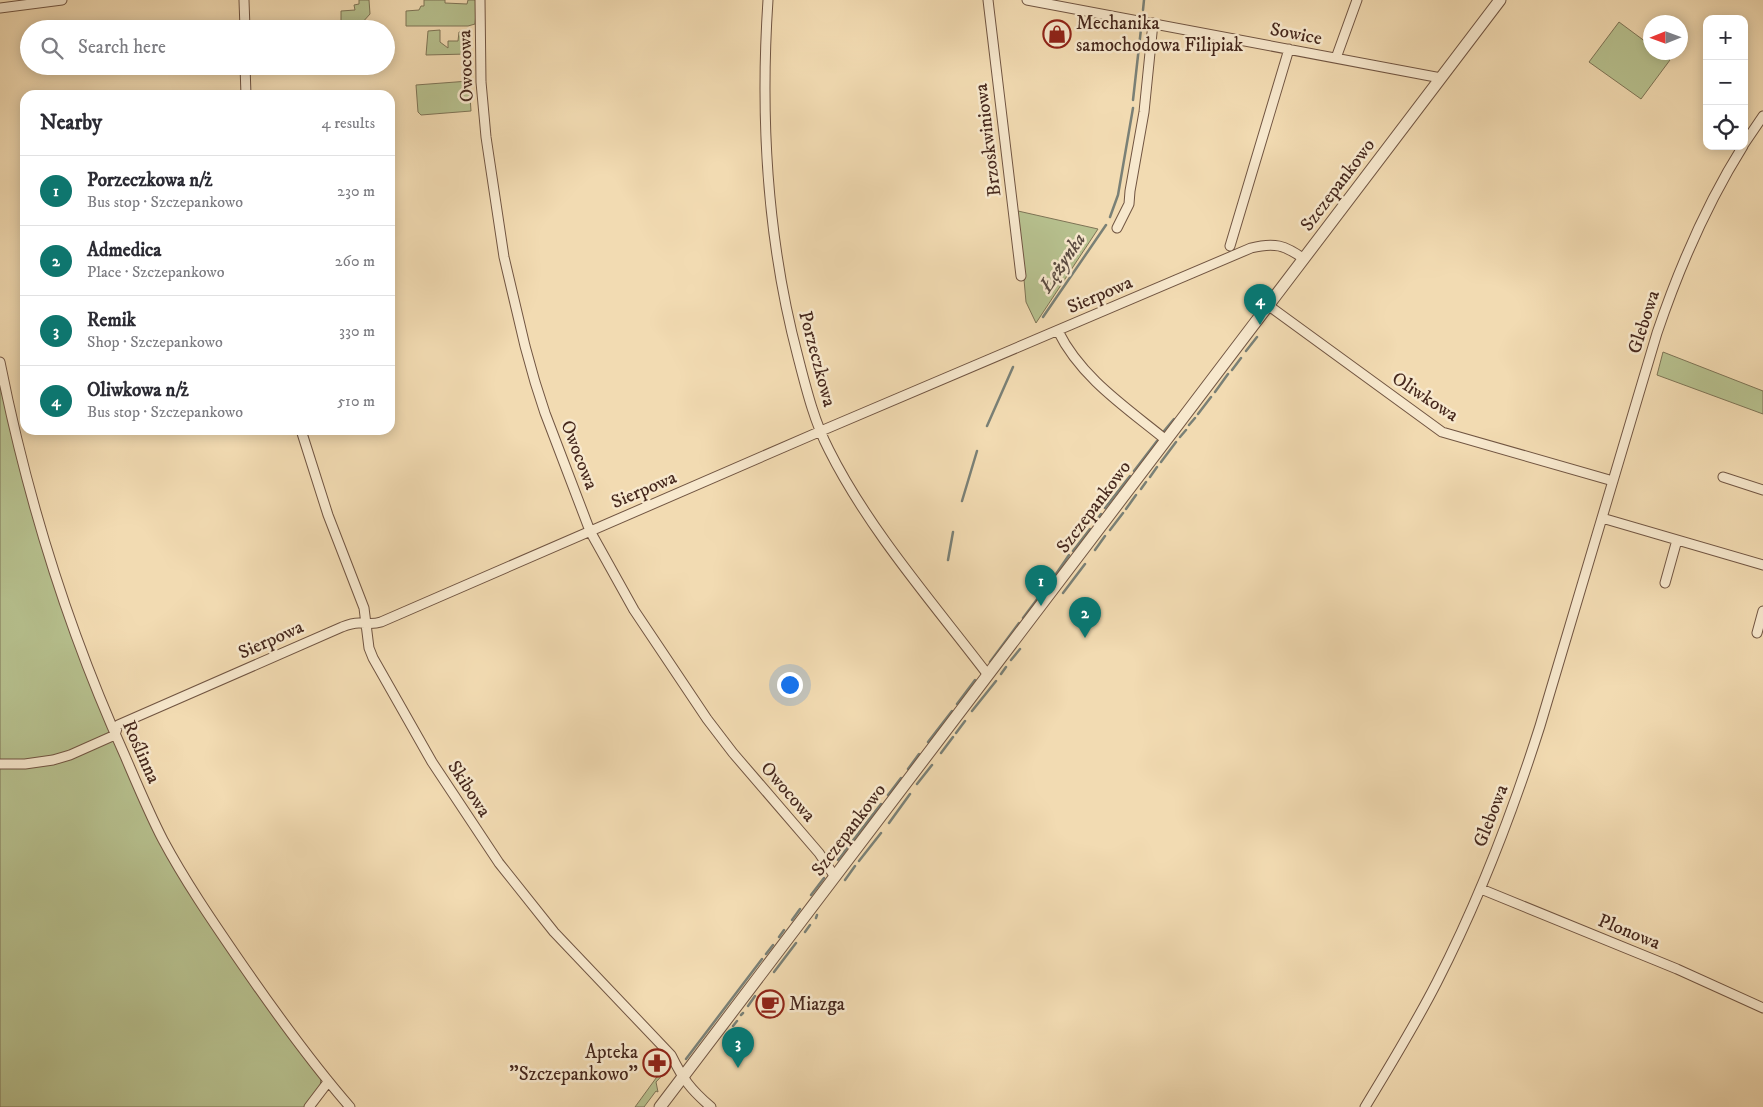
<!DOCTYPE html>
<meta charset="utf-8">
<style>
:root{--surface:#fff;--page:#f2f2f3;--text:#2b2b33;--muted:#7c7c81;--line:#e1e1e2;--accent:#0f766e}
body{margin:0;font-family:"IM FELL DW Pica",serif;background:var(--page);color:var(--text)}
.controls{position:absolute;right:15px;top:15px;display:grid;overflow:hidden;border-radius:10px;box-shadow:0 2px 12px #0003}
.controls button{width:45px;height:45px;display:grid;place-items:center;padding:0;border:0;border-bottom:1px solid var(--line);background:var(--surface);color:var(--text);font:25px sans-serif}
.compass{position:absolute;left:1643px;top:15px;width:45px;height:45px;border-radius:50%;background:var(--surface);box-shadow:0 2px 12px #0003;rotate:269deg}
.you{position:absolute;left:789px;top:684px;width:18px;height:18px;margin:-12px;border:4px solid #fff;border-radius:50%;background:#1a73e8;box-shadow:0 0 0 8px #1a73e833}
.badge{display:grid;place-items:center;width:32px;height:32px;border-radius:50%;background:var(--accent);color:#fff;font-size:16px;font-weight:700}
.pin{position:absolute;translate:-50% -41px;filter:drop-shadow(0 1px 2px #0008)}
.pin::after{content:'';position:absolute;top:26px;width:18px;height:15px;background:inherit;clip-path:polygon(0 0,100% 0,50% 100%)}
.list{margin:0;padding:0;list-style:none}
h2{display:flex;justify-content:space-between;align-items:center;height:65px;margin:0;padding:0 20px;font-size:21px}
h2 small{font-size:16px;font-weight:400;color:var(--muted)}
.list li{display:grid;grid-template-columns:32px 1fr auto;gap:15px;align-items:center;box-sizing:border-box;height:70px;padding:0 20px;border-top:1px solid var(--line)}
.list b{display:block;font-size:19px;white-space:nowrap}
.list p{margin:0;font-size:16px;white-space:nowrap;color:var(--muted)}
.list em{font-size:16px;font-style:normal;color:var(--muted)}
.icon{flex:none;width:28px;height:28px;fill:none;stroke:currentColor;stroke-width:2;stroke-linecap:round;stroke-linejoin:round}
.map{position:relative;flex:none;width:1763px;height:1107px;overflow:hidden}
.search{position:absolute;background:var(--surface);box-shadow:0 2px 12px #0003;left:20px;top:20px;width:375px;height:55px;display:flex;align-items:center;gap:12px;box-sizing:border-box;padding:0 18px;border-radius:28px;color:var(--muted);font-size:19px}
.panel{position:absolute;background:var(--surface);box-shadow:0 2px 12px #0003;left:20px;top:90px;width:375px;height:345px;border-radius:15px}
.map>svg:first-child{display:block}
</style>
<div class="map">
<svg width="1763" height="1107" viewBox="0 0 1763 1107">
<rect width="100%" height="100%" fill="#f2dbb2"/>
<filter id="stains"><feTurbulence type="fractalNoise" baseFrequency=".004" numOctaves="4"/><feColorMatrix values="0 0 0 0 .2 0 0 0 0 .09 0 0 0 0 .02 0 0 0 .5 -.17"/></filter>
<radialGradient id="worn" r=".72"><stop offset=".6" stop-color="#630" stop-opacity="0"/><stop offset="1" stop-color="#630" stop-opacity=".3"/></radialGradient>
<!-- green -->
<path fill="#b7c18f" stroke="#7e7456" d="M 359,0 L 369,0 L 370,14 L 361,24 L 341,24 L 341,11 L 355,10 L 354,5 L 359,4 Z
M 424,0 L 445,0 L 445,3 L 467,4 L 468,0 L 477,0 L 475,24 L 468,26 L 406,26 L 406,11 L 419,10 L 421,6 L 424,6 Z
M 1619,22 L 1650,45 L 1650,52 L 1660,53 L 1670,60 L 1641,99 L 1589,62 Z
M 440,30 L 440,42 L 448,48 L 448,41 L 458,41 L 459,32 L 468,32 L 468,54 L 426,55 L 428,31 Z
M 469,81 L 471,111 L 421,115 L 418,112 L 416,85 Z
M 1018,211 L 1098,229 L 1036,323 L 1026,302 Z
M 1663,352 L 1763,391 L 1763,414 L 1657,375 Z
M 0,377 L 20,464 L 113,735 L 69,752 L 44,759 L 0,761 Z
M 114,740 L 189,892 L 248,981 L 321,1078 L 320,1088 L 306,1107 L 0,1107 L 0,768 L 16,768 Z
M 668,1065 L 670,1067 L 656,1082 L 658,1092 L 656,1091 L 644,1107 L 635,1107 L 659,1074 Z"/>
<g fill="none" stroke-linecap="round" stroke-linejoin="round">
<!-- stream -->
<path stroke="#7a8076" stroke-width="2.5" d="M 1143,10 L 1144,0
M 1133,100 L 1141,29
M 1110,217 L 1118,195 L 1133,108
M 1043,317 L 1106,225
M 1246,351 L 1257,337
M 1232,370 L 1241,358
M 1215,392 L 1228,374
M 1198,414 L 1211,397
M 1189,425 L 1195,418
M 987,426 L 1013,367
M 1164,431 L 1174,419
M 1180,437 L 1186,430
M 1161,462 L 1176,442
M 1134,471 L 1157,441
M 1150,477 L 1157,467
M 1141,489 L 1146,482
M 962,501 L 977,451
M 1105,508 L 1130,476
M 1126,509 L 1136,495
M 1096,521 L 1101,514
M 1110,530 L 1123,513
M 1095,550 L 1105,536
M 1073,551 L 1090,529
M 948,560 L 953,532
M 1056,574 L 1069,555
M 1043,592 L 1051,580
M 1063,593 L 1085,564
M 1023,618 L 1038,598
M 1011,660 L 1020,649
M 990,662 L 1019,623
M 1001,674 L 1006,667
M 957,704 L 975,680
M 972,711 L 996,681
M 956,733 L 965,721
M 928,742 L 952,711
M 941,753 L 953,737
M 908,769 L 919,754
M 917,784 L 932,765
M 888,795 L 901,778
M 889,823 L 910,794
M 838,860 L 881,804
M 859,861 L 881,833
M 845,880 L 855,866
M 811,895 L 824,878
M 816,918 L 817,915
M 792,920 L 800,909
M 805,932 L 810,925
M 779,937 L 784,930
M 766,954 L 773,945
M 774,972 L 796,943
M 748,1006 L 755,996
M 741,1015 L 743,1013
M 733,1026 L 737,1021
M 686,1059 L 762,959"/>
<!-- minor casing -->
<g stroke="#715542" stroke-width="11">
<path id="minor" d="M 244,0 L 245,29
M 480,0 L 481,82 L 486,137 L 504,257 L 525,346 L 535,382 L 545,413 L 590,531 L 634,610 L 707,719 L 733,753 L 819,853 L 835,877
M 768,0 C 760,120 767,240 798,357 C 806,388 814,421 829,450 C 869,530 934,604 988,675
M 988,0 L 1021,276
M 1027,0 L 1441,78
M 0,8 L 62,0
M 1336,58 L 1357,0
M 245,66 L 246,95
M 1744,144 L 1763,116
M 1117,228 L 1129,204 L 1130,191 L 1144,112 L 1153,23
M 1230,246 L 1289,49
M 1269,306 L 1442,432 L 1613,481
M 1058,331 C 1081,378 1127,408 1166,440
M 0,362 C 27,498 68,630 125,756 C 137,784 149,813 163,840 C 185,881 211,919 237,957 C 272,1008 309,1060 350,1107
M 301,430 L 328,515 L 364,608 L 369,648 L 373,658 L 432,762 L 499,863 L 554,932 L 671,1055 C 683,1079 690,1089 711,1107
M 1723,477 L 1763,490
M 1602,518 L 1763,565
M 1665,583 L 1677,540
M 1757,633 L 1763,611
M 0,764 L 25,764 L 53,760 L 70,755 L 115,735 L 118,725 L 342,627 C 347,625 353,623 359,623 C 367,623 372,625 381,622 L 821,431 L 1251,248 C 1274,242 1285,245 1304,259
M 1481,889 L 1677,969 L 1763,1008
M 309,1107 L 328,1082
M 1365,1107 C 1390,1066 1415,1025 1437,982 C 1479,900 1512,814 1540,726 L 1657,333 C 1679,268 1706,205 1743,146"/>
</g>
<!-- tertiary casing -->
<g stroke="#715542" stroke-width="13">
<path id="tertiary" d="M 660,1107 L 1500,0"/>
</g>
<!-- minor -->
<use href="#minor" stroke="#f7e8cd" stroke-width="9"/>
<!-- tertiary -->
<use href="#tertiary" stroke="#f7e8cd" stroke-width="11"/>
</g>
<!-- icons -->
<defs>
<g id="shop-ring" transform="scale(1.4375)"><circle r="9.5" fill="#f7e8cd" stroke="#8f2418" stroke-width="1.5"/><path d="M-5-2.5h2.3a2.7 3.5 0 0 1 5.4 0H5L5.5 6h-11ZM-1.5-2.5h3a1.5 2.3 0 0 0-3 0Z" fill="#8f2418"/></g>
<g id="cafe-ring" transform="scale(1.4375)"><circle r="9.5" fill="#f7e8cd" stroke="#8f2418" stroke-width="1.5"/><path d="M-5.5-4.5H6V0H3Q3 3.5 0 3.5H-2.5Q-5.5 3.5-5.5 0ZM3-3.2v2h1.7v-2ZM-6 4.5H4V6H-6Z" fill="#8f2418"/></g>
<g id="pharmacy-ring" transform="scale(1.4375)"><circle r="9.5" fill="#f7e8cd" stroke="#8f2418" stroke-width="1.5"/><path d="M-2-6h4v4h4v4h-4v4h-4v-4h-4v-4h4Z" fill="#8f2418"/></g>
</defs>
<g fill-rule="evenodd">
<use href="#shop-ring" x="1057" y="34"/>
<use href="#cafe-ring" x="770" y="1004"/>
<use href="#pharmacy-ring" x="657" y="1063"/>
</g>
<g text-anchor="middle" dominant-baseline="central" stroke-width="5" stroke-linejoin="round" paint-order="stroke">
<!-- poi labels -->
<g font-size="19" fill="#46281d" stroke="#f7e8cd" text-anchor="start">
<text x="1076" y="23">Mechanika<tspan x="1076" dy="22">samochodowa Filipiak</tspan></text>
<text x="789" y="1004">Miazga</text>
<text x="638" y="1052" text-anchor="end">Apteka<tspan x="638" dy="22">"Szczepankowo"</tspan></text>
</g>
<!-- street labels -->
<g font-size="19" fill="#46281d" stroke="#f7e8cd">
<text transform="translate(1296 34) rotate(11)">Sowice</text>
<text transform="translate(466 66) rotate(-92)">Owocowa</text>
<text transform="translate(988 140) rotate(-97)">Brzoskwiniowa</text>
<text transform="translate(1338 185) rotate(-53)">Szczepankowo</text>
<text transform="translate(1100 295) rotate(-23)">Sierpowa</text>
<text transform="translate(1644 322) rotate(-72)">Glebowa</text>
<text transform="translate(817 359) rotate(75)">Porzeczkowa</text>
<text transform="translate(1425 397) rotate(33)">Oliwkowa</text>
<text transform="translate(579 455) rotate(69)">Owocowa</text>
<text transform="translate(644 490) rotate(-23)">Sierpowa</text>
<text transform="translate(1094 507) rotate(-53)">Szczepankowo</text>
<text transform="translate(271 640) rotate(-24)">Sierpowa</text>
<text transform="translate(141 752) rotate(66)">Roślinna</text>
<text transform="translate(469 789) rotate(57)">Skibowa</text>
<text transform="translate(788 792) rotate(49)">Owocowa</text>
<text transform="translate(1491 816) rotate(-69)">Glebowa</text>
<text transform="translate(849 830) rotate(-53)">Szczepankowo</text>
<text transform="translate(1629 932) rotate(22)">Plonowa</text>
</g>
<!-- water labels -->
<g font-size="20" font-style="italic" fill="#5c4c42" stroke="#f7e8cd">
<text transform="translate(1063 263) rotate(-56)">Łężynka</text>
</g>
</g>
<rect width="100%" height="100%" filter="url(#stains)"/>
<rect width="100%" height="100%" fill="url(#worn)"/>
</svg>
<div class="controls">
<button>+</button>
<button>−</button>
<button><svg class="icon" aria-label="locate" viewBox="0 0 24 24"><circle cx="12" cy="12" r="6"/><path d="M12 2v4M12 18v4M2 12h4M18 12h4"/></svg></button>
</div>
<svg class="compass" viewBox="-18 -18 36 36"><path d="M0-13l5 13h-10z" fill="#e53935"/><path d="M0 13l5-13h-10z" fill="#7c7c81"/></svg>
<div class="you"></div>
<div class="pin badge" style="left:1041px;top:606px">1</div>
<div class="pin badge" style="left:1085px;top:638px">2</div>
<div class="pin badge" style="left:738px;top:1068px">3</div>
<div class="pin badge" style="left:1260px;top:325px">4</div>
<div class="search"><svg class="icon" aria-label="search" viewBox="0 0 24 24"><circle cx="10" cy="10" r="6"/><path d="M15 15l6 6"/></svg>Search here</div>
<section class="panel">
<h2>Nearby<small>4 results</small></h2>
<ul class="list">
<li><span class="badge">1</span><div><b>Porzeczkowa n/ż</b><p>Bus stop · Szczepankowo</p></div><em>230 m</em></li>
<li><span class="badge">2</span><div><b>Admedica</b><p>Place · Szczepankowo</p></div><em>260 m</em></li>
<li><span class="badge">3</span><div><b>Remik</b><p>Shop · Szczepankowo</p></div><em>330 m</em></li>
<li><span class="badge">4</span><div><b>Oliwkowa n/ż</b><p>Bus stop · Szczepankowo</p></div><em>510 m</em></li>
</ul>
</section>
</div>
